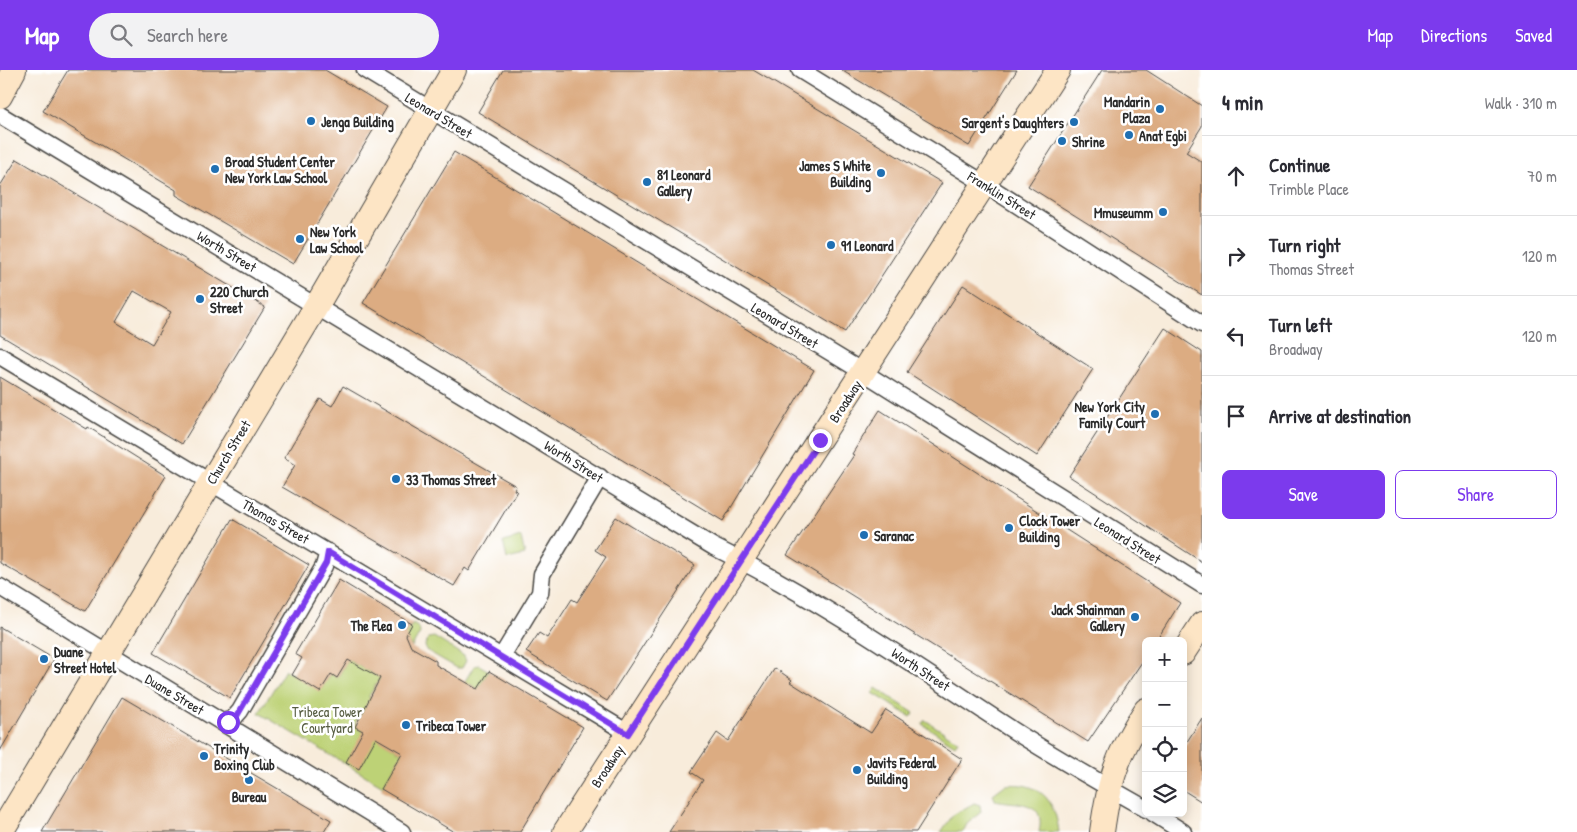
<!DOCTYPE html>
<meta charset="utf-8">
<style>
:root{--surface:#fff;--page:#f2f2f3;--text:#2b2b33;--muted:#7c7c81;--line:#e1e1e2;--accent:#7c3aed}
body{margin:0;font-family:"Patrick Hand",sans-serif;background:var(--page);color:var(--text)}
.controls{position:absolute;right:15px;bottom:15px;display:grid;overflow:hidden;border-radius:8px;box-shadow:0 2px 12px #0003}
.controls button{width:45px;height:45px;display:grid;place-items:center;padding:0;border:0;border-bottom:1px solid var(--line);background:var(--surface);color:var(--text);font:25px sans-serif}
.stop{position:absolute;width:15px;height:15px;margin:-11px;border:4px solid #7c3aed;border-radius:50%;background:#fff}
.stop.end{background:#7c3aed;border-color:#fff;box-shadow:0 1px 5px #0008}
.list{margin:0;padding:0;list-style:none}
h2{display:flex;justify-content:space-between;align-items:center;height:65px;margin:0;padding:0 20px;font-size:21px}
h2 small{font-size:16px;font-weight:400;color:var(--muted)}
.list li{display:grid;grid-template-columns:32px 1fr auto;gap:15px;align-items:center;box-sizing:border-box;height:80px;padding:0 20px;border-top:1px solid var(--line)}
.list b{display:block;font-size:19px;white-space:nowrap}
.list p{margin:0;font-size:16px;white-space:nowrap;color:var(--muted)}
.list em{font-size:16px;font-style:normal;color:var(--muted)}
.actions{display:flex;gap:10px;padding:15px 20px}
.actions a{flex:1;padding:11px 0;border:1px solid var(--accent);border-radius:8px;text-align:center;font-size:18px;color:var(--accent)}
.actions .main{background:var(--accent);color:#fff}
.icon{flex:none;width:28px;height:28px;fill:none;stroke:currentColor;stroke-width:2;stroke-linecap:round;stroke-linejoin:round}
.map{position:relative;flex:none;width:1202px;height:762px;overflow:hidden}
header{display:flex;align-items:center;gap:30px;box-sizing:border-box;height:70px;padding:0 25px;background:var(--accent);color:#fff}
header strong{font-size:24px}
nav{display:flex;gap:28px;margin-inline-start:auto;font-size:18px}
.search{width:350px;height:45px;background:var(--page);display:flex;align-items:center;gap:12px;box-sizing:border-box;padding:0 18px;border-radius:28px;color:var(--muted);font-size:19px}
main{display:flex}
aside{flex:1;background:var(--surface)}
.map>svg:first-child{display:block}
</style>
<header>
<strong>Map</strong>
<div class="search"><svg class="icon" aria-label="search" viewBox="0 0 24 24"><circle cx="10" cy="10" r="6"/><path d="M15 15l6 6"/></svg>Search here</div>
<nav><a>Map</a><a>Directions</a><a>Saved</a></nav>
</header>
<main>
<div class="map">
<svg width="1202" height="762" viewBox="0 0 1202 762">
<rect width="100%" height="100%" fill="#fff"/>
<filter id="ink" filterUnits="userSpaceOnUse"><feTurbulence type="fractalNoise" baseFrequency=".02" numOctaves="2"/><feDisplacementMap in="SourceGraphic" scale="10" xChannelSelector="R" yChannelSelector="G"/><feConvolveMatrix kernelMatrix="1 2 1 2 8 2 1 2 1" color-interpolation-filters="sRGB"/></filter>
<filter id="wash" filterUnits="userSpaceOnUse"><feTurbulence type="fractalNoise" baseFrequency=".0096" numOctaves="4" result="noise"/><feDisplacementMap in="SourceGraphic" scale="20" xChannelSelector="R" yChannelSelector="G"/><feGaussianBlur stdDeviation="1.12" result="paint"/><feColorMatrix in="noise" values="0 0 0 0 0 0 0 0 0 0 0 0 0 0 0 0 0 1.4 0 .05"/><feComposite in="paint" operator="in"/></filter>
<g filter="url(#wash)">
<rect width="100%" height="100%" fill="#f8ecdb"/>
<!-- green -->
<path fill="#bdd276" stroke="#747e50" d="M 521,467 L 525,485 L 507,489 L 503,472 Z
M 413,554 L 419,558 L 420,563 L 412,577 L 410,574 L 401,573 Z
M 434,567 L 464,586 L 466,591 L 462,598 L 457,598 L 426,580 L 425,575 L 428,568 Z
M 348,590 L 380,608 L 369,626 L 370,630 L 355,653 L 356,657 L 363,659 L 402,683 L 383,716 L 259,643 L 285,600 L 320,621 L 331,604 L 337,608 Z
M 479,595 L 489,601 L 478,619 L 465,611 L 474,596 Z
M 876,618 L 914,643 L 911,647 L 873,623 Z
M 925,650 L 958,671 L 955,675 L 922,654 Z
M 1005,715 C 1039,711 1055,729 1059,762 L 1039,762 C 1047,728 1014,735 995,730 L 993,724 Z
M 974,733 L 980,735 L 981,742 L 967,754 L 963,762 L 941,762 L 953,745 Z"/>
<g id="blocks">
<!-- building -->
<path fill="#dcac82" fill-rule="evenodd" d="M 68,0 L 325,0 L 387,37 L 293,194 L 176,125 L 176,120 L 43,41 Z
M 503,0 L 753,0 L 942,113 L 845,262 L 478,42 Z
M 841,0 L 1017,0 L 969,76 Z
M 1102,0 L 1146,0 L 1202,36 L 1202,56 L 1186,82 L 1202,92 L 1202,225 L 1028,116 Z
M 454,82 L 814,300 L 723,451 L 363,233 Z
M 17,89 L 265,237 L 182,374 L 0,265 L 0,116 ZM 134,221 L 171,242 L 152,274 L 116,252 Z
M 963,215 L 1093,299 L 1037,386 L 907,302 Z
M 1165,258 L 1202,282 L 1202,492 L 1069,406 Z
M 0,307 L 87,359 L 88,357 L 166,406 L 85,541 L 0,493 Z
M 343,316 L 516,416 L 514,420 L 517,421 L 469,501 L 465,498 L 454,516 L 282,417 L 295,395 L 284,388 L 297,366 L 320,329 L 332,336 Z
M 880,340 L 1180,533 L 1156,571 L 1146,571 L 1146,586 L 1088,672 L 787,485 L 854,385 L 852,384 Z
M 616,447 L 695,495 L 607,631 L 526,582 L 539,563 L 547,568 L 572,529 L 577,532 L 606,487 L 595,480 Z
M 232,449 L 309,495 L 230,628 L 153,583 Z
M 339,510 L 412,554 L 406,565 L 411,577 L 436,591 L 436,595 L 478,619 L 489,601 L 583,657 L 520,762 L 454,762 L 381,719 L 402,683 L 376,668 L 359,699 L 346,692 L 363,661 L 355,657 L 380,608 L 348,590 L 337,608 L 331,604 L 320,622 L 292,605 L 302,588 L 295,584 Z
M 0,557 L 54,589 L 0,681 Z
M 775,598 L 792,610 L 790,612 L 871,663 L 886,640 L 962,689 L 916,762 L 669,762 L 703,710 L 691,702 L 717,663 L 728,671 Z
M 122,627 L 331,750 L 324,762 L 42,762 Z
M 1202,648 L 1202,732 L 1183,720 L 1183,678 Z"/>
</g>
</g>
<g filter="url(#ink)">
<use href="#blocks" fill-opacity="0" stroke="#4a4845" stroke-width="1"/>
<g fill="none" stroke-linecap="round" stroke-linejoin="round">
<!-- street casing -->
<g stroke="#4a4845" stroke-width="19">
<path id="street" d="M 365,0 L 863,302 L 1202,515
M 800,0 L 985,114 L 1202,254
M 0,45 L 714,477 C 815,527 908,591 1002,653 C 1049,684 1097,711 1146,739
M 0,286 L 628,663
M 0,517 L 402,762
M 502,586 L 540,523 L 542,504 L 600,407
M 223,652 L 233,649 L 240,641 L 324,496 L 328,482
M 1153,743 L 1183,762"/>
</g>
<!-- secondary casing -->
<g stroke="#4a4845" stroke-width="26">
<path id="secondary" d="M 0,26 L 14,0
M 1183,583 L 1202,554
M 1,762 L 317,235 L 454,0
M 565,762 L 1058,0
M 1102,762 C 1109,711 1117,683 1146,640"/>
</g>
<!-- street -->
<use href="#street" stroke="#fff" stroke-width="16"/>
<!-- secondary -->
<use href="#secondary" stroke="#fde5c5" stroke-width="24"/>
</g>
</g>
<g fill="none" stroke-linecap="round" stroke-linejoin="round" filter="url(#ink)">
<!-- route -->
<path stroke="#7c3aed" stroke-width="6" d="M 228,652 L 237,646 L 326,493 L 328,482 L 628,664 L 820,370"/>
</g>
<!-- markers -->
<g fill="#1f6fb2" stroke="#fff" stroke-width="2">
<circle cx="1160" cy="39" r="5"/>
<circle cx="311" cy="51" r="5"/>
<circle cx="1074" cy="52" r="5"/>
<circle cx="1129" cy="65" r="5"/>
<circle cx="1062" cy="71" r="5"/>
<circle cx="215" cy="99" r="5"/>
<circle cx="881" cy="103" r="5"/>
<circle cx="647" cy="112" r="5"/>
<circle cx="1163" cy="142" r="5"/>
<circle cx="300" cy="169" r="5"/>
<circle cx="831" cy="175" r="5"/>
<circle cx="200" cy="229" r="5"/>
<circle cx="1155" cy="344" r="5"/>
<circle cx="396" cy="409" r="5"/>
<circle cx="1009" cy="458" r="5"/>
<circle cx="864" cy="465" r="5"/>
<circle cx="1135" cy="547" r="5"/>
<circle cx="402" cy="555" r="5"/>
<circle cx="44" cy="589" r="5"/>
<circle cx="406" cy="655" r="5"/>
<circle cx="204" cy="686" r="5"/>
<circle cx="857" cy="700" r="5"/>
<circle cx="249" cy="710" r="5"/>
</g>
<g text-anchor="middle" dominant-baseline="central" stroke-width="5" stroke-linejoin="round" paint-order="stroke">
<!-- poi labels -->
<g font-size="14" font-weight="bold" fill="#2b2b2b" stroke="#fff" text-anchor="start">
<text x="1150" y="31" text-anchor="end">Mandarin<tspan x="1150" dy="16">Plaza</tspan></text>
<text x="321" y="51">Jenga Building</text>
<text x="1064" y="52" text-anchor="end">Sargent's Daughters</text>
<text x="1139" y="65">Anat Egbi</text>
<text x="1072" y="71">Shrine</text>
<text x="225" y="91">Broad Student Center<tspan x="225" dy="16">New York Law School</tspan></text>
<text x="871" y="95" text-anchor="end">James S White<tspan x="871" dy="16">Building</tspan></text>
<text x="657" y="104">81 Leonard<tspan x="657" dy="16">Gallery</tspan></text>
<text x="1153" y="142" text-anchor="end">Mmuseumm</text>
<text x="310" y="161">New York<tspan x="310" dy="16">Law School</tspan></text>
<text x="841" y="175">91 Leonard</text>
<text x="210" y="221">220 Church<tspan x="210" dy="16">Street</tspan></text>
<text x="1145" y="336" text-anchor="end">New York City<tspan x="1145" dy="16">Family Court</tspan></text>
<text x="406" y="409">33 Thomas Street</text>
<text x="1019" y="450">Clock Tower<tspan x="1019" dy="16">Building</tspan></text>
<text x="874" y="465">Saranac</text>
<text x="1125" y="539" text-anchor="end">Jack Shainman<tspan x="1125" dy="16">Gallery</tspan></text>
<text x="392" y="555" text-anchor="end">The Flea</text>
<text x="54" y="581">Duane<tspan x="54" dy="16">Street Hotel</tspan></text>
<text x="416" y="655">Tribeca Tower</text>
<text x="214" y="678">Trinity<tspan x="214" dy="16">Boxing Club</tspan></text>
<text x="867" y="692">Javits Federal<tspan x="867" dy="16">Building</tspan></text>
<text x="249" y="726" text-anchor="middle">Bureau</text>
</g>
<!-- street labels -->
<g font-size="14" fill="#2b2b2b" stroke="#fff">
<text transform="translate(439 45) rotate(31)">Leonard Street</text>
<text transform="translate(1002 125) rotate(32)">Franklin Street</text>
<text transform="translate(227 181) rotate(31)">Worth Street</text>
<text transform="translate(785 255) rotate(31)">Leonard Street</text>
<text transform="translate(845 331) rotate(-57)">Broadway</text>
<text transform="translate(228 382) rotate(-59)">Church Street</text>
<text transform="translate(574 391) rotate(32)">Worth Street</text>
<text transform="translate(276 451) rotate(30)">Thomas Street</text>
<text transform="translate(1128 470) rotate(32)">Leonard Street</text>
<text transform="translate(921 599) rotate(33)">Worth Street</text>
<text transform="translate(175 624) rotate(31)">Duane Street</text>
<text transform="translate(607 696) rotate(-57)">Broadway</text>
</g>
<!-- park labels -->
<g font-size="14" fill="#575d42" stroke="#fff">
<text x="327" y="641">Tribeca Tower<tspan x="327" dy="16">Courtyard</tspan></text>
</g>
</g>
</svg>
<div class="controls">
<button>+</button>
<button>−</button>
<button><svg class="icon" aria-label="locate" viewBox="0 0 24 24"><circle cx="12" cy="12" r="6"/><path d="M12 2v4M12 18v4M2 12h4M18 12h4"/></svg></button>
<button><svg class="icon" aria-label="layers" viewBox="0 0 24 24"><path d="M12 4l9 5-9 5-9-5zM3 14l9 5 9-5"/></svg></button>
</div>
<div class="stop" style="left:228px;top:652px"></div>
<div class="stop end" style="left:820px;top:370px"></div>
</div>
<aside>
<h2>4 min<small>Walk · 310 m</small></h2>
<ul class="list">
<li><svg class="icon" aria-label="ahead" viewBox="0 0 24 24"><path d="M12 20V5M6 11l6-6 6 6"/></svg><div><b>Continue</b><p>Trimble Place</p></div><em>70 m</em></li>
<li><svg class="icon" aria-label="right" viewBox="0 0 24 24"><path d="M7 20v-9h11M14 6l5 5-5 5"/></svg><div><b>Turn right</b><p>Thomas Street</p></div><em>120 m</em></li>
<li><svg class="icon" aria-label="left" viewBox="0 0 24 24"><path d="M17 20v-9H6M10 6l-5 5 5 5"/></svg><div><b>Turn left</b><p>Broadway</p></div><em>120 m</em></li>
<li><svg class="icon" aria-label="arrive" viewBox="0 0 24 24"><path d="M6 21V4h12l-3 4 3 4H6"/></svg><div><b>Arrive at destination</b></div></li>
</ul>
<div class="actions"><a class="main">Save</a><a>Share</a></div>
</aside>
</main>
